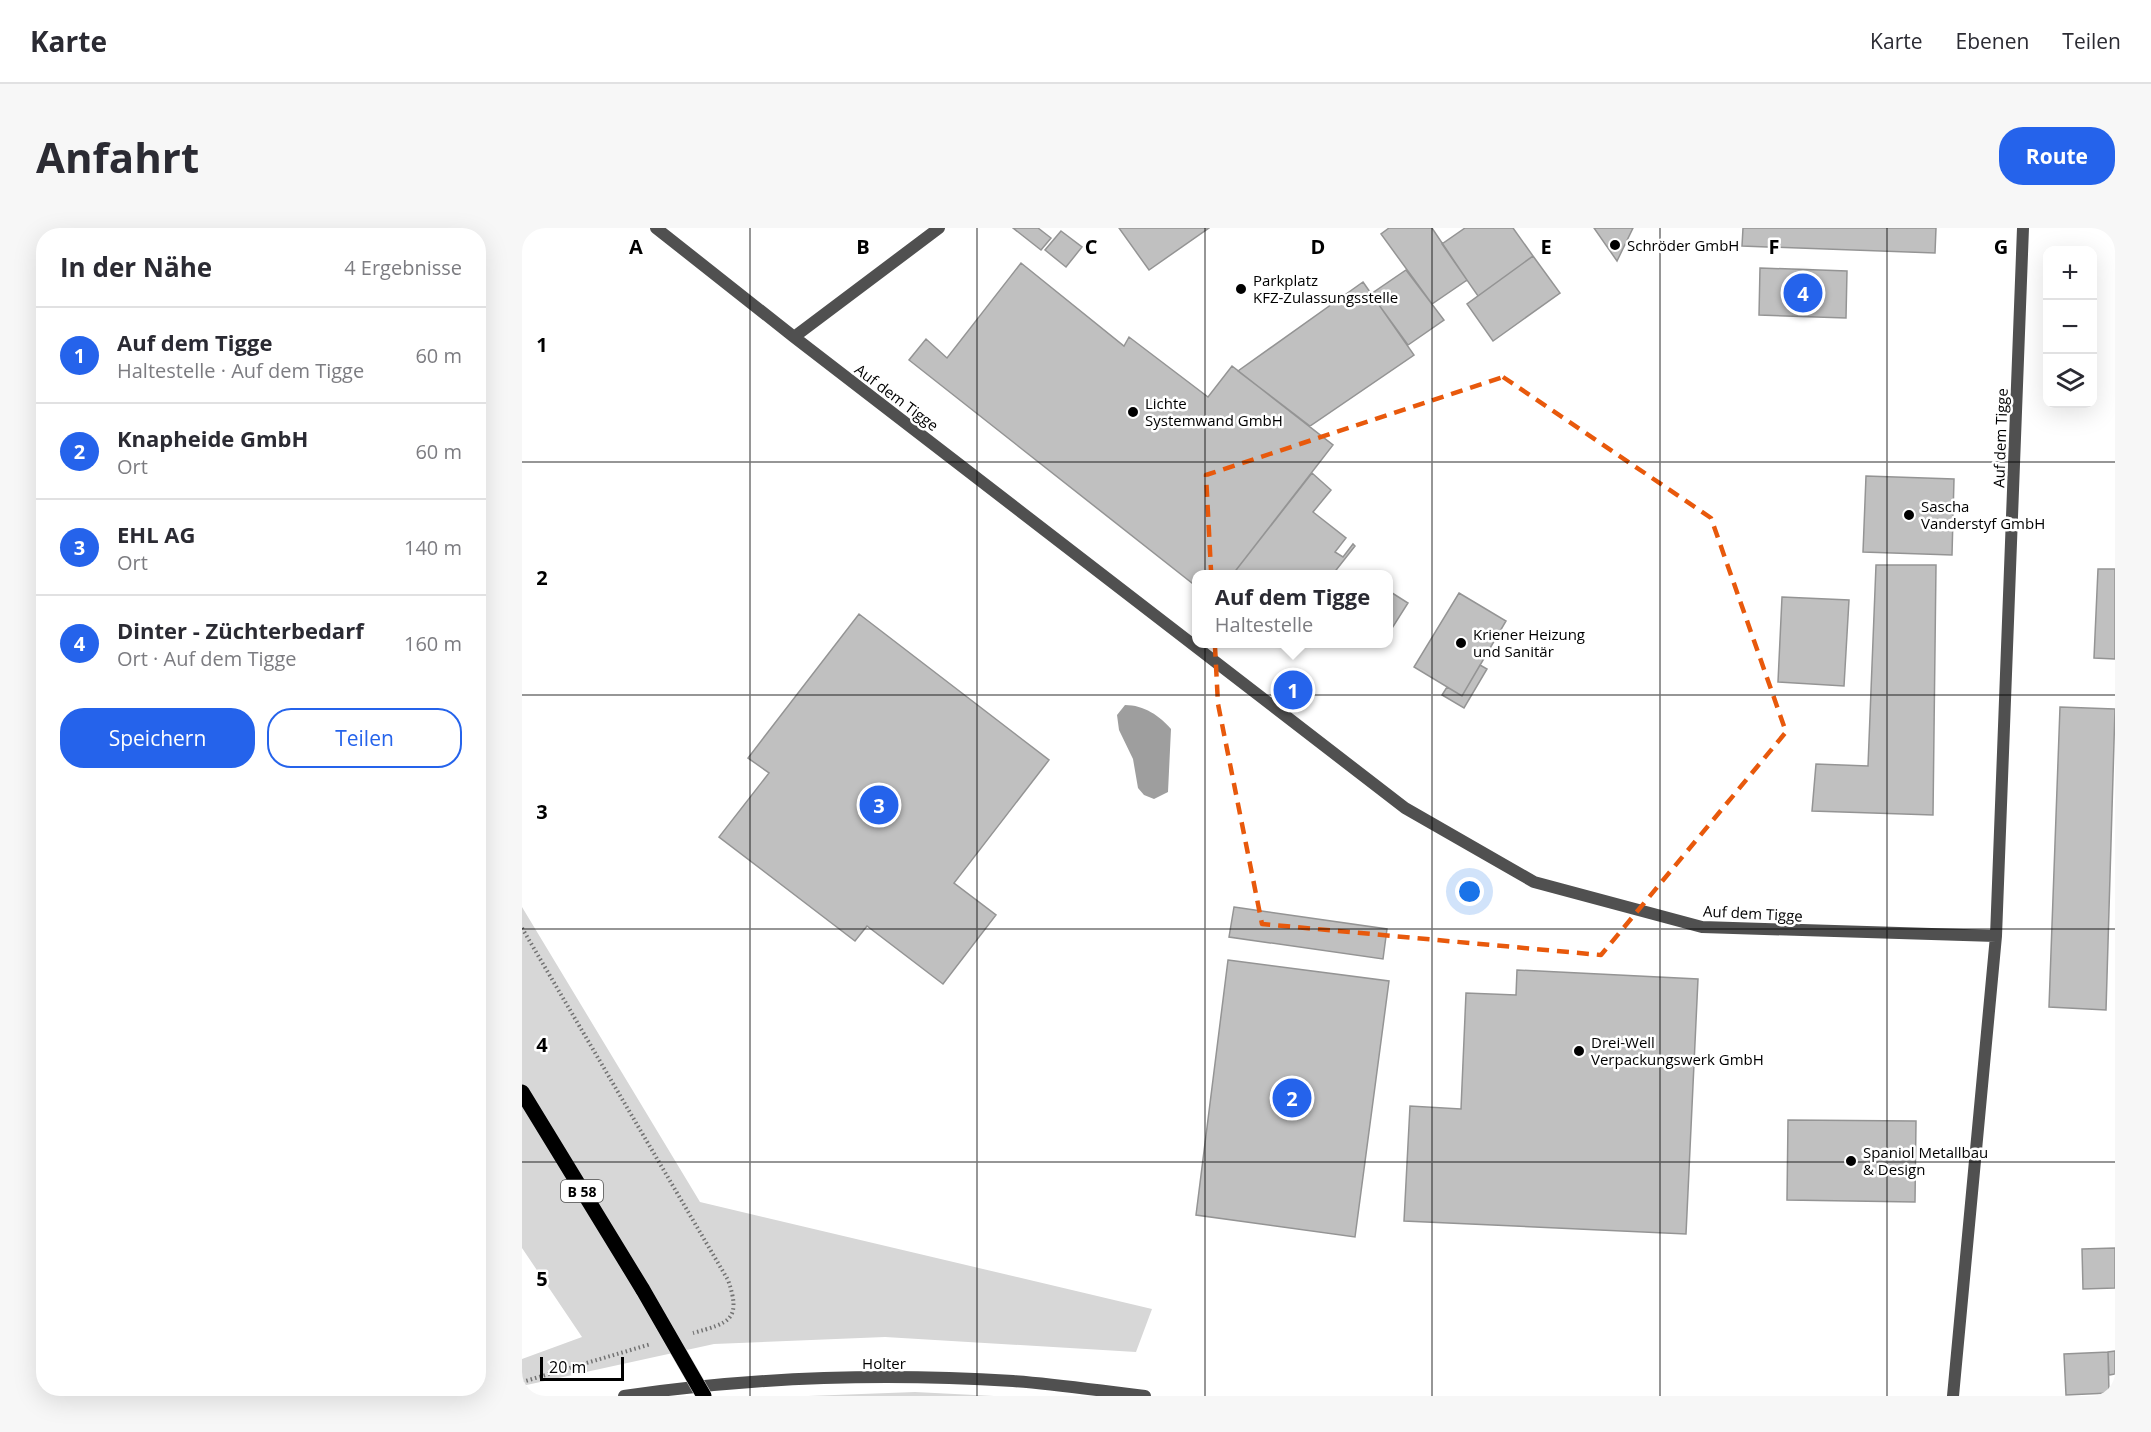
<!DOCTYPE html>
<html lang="de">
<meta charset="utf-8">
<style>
:root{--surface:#fff;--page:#f7f7f7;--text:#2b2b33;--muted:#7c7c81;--line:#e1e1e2;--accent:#2563eb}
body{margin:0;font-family:"Open Sans",sans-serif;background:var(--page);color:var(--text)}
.controls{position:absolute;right:18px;top:18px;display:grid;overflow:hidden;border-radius:12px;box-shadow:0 6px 24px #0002}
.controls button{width:54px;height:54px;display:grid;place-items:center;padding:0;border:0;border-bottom:2px solid var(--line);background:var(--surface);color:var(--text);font:30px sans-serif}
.scale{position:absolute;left:18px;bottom:15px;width:84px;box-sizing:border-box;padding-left:6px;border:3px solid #000;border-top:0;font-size:16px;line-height:21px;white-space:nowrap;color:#000;-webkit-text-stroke:4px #fff;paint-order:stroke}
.you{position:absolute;left:948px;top:664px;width:21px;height:21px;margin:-15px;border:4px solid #fff;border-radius:50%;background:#1a73e8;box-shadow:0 0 0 9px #1a73e833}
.badge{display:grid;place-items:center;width:39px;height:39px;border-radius:50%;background:var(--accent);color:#fff;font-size:20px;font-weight:700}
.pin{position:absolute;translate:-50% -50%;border:3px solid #fff;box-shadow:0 2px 6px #0006}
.popup{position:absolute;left:670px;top:342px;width:201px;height:78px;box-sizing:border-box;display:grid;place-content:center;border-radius:12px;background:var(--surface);filter:drop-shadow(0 2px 4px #0005);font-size:20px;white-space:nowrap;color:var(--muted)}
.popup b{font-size:22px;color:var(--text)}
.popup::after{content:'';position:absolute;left:50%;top:100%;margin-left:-12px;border:12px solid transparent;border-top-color:var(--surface)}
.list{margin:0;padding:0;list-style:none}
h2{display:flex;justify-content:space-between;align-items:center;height:78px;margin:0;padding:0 24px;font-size:26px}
h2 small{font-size:20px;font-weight:400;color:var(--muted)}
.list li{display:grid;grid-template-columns:39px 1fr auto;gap:18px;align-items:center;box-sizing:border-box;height:96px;padding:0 24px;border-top:2px solid var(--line)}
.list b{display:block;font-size:22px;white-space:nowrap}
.list p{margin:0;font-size:20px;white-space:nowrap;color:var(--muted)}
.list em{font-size:20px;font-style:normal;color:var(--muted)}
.actions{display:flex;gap:12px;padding:18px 24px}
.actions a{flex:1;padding:14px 0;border:2px solid var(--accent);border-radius:24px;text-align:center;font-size:21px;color:var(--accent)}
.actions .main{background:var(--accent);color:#fff}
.icon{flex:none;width:33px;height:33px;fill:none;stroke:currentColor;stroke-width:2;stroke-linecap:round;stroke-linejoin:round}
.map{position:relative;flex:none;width:1593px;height:1168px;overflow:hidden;border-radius:24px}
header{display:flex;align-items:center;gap:36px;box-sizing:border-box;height:84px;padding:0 30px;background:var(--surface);border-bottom:2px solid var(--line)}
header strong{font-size:28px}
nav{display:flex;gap:33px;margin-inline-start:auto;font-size:21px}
.intro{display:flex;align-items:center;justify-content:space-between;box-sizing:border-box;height:144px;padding:0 36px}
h1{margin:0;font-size:42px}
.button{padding:15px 27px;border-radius:24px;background:var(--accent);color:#fff;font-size:21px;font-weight:700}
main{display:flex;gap:36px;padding:0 36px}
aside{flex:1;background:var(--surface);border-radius:24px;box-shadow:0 6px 24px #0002}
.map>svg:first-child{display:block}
</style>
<header>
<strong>Karte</strong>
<nav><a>Karte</a><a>Ebenen</a><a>Teilen</a></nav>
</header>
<div class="intro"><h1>Anfahrt</h1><a class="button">Route</a></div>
<main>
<aside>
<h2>In der Nähe<small>4 Ergebnisse</small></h2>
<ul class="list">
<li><span class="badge">1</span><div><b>Auf dem Tigge</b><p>Haltestelle · Auf dem Tigge</p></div><em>60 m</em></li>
<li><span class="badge">2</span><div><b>Knapheide GmbH</b><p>Ort</p></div><em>60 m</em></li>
<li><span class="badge">3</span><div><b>EHL AG</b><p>Ort</p></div><em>140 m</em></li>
<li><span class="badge">4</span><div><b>Dinter - Züchterbedarf</b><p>Ort · Auf dem Tigge</p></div><em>160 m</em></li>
</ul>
<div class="actions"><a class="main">Speichern</a><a>Teilen</a></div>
</aside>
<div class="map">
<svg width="1593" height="1168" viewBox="0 0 1593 1168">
<rect width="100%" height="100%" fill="#fff"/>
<!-- green -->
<path fill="#d7d7d7" d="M 0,679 L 178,974 L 630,1081 L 614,1124 L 363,1109 L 192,1116 L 0,1158 L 0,1131 L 60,1109 L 0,1020 Z
M 393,1164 L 472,1168 L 286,1168 Z"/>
<!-- water -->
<path fill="#9e9e9e" d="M 603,477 C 622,477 638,488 649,501 L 646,564 L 632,571 L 622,567 L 616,560 L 611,531 L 597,502 L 595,487 Z"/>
<!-- building -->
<path fill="#c0c0c0" stroke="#949494" stroke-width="1.5" d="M 491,0 L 516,0 L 529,10 L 519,22 Z
M 597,0 L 687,0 L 627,42 Z
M 867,0 L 910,0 L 945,52 L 910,76 L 859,6 Z
M 943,0 L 991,0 L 1011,28 L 956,68 L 920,16 Z
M 1072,0 L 1111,0 L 1095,33 Z
M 1221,0 L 1414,0 L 1413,25 L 1220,18 Z
M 539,3 L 560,19 L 544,39 L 523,22 Z
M 1011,28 L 1038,65 L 971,113 L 945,76 Z
M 499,35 L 602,118 L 607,109 L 686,169 L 710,138 L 811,217 L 711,346 L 675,346 L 675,359 L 387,132 L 404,111 L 425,130 Z
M 1238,40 L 1325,43 L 1324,90 L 1237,87 Z
M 884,42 L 922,92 L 886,117 L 849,66 Z
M 841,54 L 892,127 L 788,198 L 716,143 Z
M 790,245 L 809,262 L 791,284 L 824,310 L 813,324 L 821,329 L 831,316 L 833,318 L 811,346 L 711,346 Z
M 1344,248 L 1432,251 L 1430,327 L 1341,324 Z
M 1354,337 L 1414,337 L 1411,587 L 1290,583 L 1294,536 L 1346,538 Z
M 1576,341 L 1593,341 L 1593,431 L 1572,430 Z
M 867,363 L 886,375 L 867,405 Z
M 937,365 L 984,393 L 940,468 L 892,439 Z
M 1260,369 L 1327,372 L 1322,458 L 1256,454 Z
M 337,386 L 527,532 L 432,655 L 474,687 L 421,756 L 345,698 L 333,713 L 197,609 L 247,545 L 226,530 Z
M 958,437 L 965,441 L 942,480 L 920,467 L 925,459 L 940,468 Z
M 1538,479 L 1593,481 L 1584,782 L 1527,779 Z
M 712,679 L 865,701 L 861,731 L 707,709 Z
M 706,732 L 867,753 L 833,1009 L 674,987 Z
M 995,742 L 1176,751 L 1164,1006 L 882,993 L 888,878 L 939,881 L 944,765 L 994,767 Z
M 1266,892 L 1394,893 L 1393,974 L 1265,972 Z
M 1593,1020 L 1593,1060 L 1561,1061 L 1560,1021 Z
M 1593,1123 L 1593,1146 L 1587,1147 L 1586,1124 Z
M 1586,1124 L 1587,1165 L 1544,1167 L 1542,1126 Z"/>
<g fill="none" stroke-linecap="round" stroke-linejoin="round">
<!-- primary casing -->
<g stroke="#dbdbdb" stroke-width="16">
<path id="primary" d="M 0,864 L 121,1062"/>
</g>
<!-- path -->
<path stroke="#727272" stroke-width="4" stroke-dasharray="1.5 3" stroke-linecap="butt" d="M 0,700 L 206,1052 C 220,1092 207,1095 171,1105
M 0,1154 L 129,1116"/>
<!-- street -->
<path stroke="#505050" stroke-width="12" d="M 134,0 L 272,109 L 883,580 L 1012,654 L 1180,699 L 1474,708
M 272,109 L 417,0
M 102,1168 C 229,1149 362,1145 491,1153 C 535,1156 579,1163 623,1168
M 1431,1168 L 1474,708 L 1501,0"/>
<!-- primary -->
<use href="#primary" stroke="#000" stroke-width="15"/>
<!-- primary-bridge casing -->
<g stroke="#dbdbdb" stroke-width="16" stroke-linecap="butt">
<path id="primary-bridge" d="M 121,1062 L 182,1168"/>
</g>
<!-- primary-bridge -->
<use href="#primary-bridge" stroke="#000" stroke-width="15"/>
</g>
<!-- marked area -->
<path fill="none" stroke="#e8590c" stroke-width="4.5" stroke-dasharray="12 8" stroke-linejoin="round" d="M 981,149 L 1189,290 L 1264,504 L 1079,727 L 740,696 L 696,476 L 684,247 Z"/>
<!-- grid -->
<path fill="none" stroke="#000" stroke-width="1.5" stroke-opacity="0.55" d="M 228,0 L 228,1168M 455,0 L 455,1168M 683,0 L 683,1168M 910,0 L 910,1168M 1138,0 L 1138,1168M 1365,0 L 1365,1168M 0,234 L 1593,234M 0,467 L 1593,467M 0,701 L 1593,701M 0,934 L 1593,934"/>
<!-- markers -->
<g fill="#000" stroke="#fff" stroke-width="2">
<circle cx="1093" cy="17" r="6"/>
<circle cx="719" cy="61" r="6"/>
<circle cx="611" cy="184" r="6"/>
<circle cx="1387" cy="287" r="6"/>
<circle cx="939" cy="415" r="6"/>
<circle cx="1057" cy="823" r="6"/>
<circle cx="1329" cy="933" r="6"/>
</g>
<g text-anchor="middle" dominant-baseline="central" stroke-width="5" stroke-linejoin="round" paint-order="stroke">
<!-- shield labels -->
<rect fill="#fff" stroke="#4c4c4c" stroke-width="1.5" x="39" y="952" width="42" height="22" rx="4.5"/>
<g font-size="14" font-weight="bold" fill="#000">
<text x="60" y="963">B 58</text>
</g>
<!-- poi labels -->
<g font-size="15" fill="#000" stroke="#fff" text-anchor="start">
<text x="1105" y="17">Schröder GmbH</text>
<text x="731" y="52">Parkplatz<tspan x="731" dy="17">KFZ-Zulassungsstelle</tspan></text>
<text x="623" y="175">Lichte<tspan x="623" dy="17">Systemwand GmbH</tspan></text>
<text x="1399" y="278">Sascha<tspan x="1399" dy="17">Vanderstyf GmbH</tspan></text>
<text x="951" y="406">Kriener Heizung<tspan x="951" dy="17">und Sanitär</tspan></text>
<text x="1069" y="814">Drei-Well<tspan x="1069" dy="17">Verpackungswerk GmbH</tspan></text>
<text x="1341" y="924">Spaniol Metallbau<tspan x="1341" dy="17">&amp; Design</tspan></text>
</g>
<!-- street labels -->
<g font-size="15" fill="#000" stroke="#fff">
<text transform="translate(375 169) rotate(37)">Auf dem Tigge</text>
<text transform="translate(1478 210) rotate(-88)">Auf dem Tigge</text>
<text transform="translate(1231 685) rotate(3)">Auf dem Tigge</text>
<text x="362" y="1135">Holter</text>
</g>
</g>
<g font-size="20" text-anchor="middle" font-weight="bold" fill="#000" stroke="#fff" stroke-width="5" stroke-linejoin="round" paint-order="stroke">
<text x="114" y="26">A</text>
<text x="341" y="26">B</text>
<text x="569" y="26">C</text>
<text x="796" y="26">D</text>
<text x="1024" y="26">E</text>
<text x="1252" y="26">F</text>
<text x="1479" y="26">G</text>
<text x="20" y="124">1</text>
<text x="20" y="357">2</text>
<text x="20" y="591">3</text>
<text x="20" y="824">4</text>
<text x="20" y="1058">5</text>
</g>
</svg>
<div class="controls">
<button>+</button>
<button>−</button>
<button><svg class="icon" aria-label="layers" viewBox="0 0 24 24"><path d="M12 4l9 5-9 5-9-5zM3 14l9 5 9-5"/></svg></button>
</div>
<div class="scale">20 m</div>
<div class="you"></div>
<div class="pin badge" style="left:771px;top:462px">1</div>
<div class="popup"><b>Auf dem Tigge</b>Haltestelle</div>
<div class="pin badge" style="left:770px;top:870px">2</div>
<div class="pin badge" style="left:357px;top:577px">3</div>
<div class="pin badge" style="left:1281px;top:65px">4</div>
</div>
</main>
